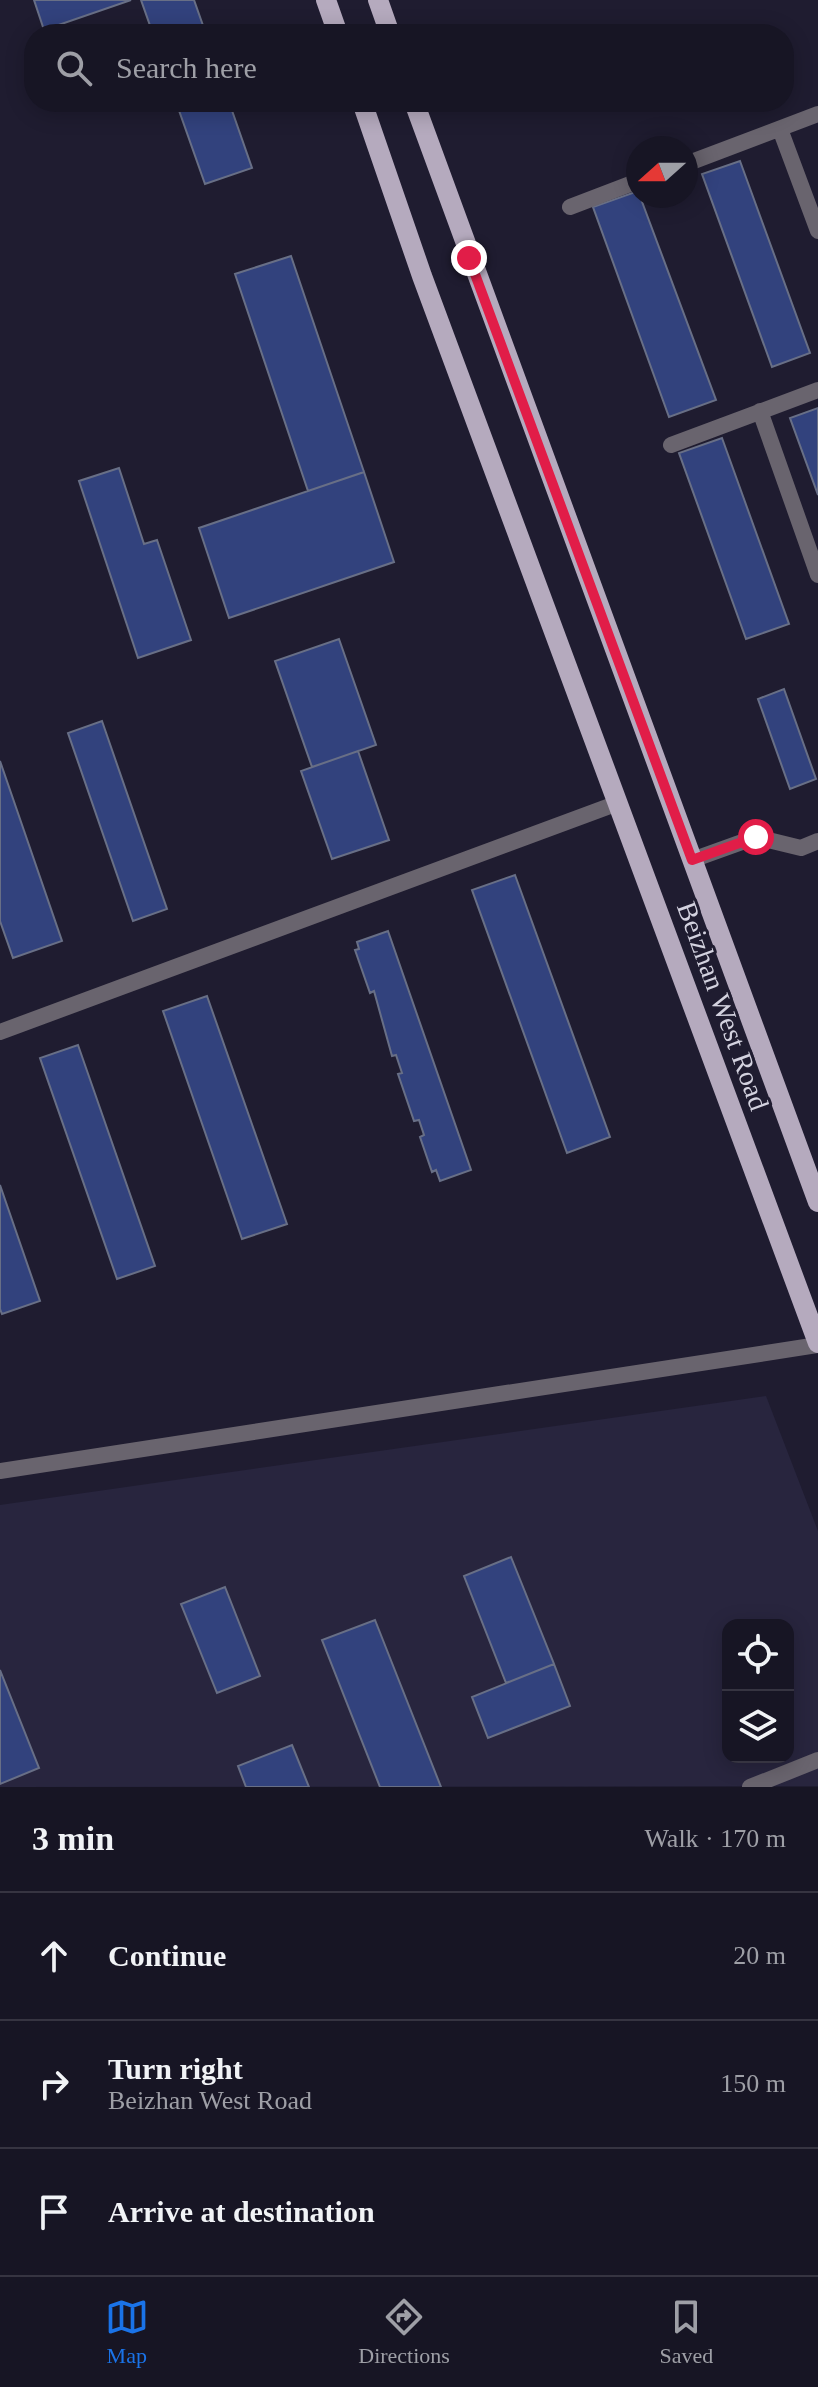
<!DOCTYPE html>
<meta charset="utf-8">
<style>
:root{--surface:#171524;--page:#201e2c;--text:#f1f3f6;--muted:#9e9fa6;--line:#363441;--accent:#1a73e8}
body{margin:0;font-family:"Times New Roman",serif;background:var(--page);color:var(--text)}
.controls{position:absolute;right:24px;bottom:24px;display:grid;overflow:hidden;border-radius:16px;box-shadow:0 4px 20px #0003}
.controls button{width:72px;height:72px;display:grid;place-items:center;padding:0;border:0;border-bottom:2px solid var(--line);background:var(--surface);color:var(--text);font:40px sans-serif}
.compass{position:absolute;left:626px;top:136px;width:72px;height:72px;border-radius:50%;background:var(--surface);box-shadow:0 4px 20px #0003;rotate:249deg}
.stop{position:absolute;width:24px;height:24px;margin:-18px;border:6px solid #e11d48;border-radius:50%;background:#fff}
.stop.end{background:#e11d48;border-color:#fff;box-shadow:0 2px 8px #0008}
.list{margin:0;padding:0;list-style:none}
h2{display:flex;justify-content:space-between;align-items:center;height:104px;margin:0;padding:0 32px;font-size:34px}
h2 small{font-size:26px;font-weight:400;color:var(--muted)}
.list li{display:grid;grid-template-columns:52px 1fr auto;gap:24px;align-items:center;box-sizing:border-box;height:128px;padding:0 32px;border-top:2px solid var(--line)}
.list b{display:block;font-size:30px;white-space:nowrap}
.list p{margin:0;font-size:26px;white-space:nowrap;color:var(--muted)}
.list em{font-size:26px;font-style:normal;color:var(--muted)}
.icon{flex:none;width:44px;height:44px;fill:none;stroke:currentColor;stroke-width:2;stroke-linecap:round;stroke-linejoin:round}
.map{position:relative;flex:none;width:818px;height:1787px;overflow:hidden}
.search{position:absolute;background:var(--surface);box-shadow:0 4px 20px #0003;left:24px;right:24px;top:24px;height:88px;display:flex;align-items:center;gap:20px;box-sizing:border-box;padding:0 28px;border-radius:32px;color:var(--muted);font-size:30px}
.sheet{height:488px;background:var(--surface)}
nav{display:flex;justify-content:space-around;align-items:center;box-sizing:border-box;height:112px;border-top:2px solid var(--line);background:var(--surface);font-size:22px;color:var(--muted)}
nav a{display:grid;justify-items:center;gap:4px}
nav .on{color:var(--accent)}
.map>svg:first-child{display:block}
</style>
<div class="map">
<svg width="818" height="1787" viewBox="0 0 818 1787">
<rect width="100%" height="100%" fill="#1f1c30"/>
<!-- built -->
<path fill="#28253e" fill-rule="evenodd" d="M 766,1396 L 818,1531 L 818,1786 L 0,1787 L 0,1505 ZM 728,1625 L 788,1625 L 788,1757 L 728,1757 Z"/>
<!-- building -->
<path fill="#32427d" stroke="#686f86" stroke-width="2" d="M 34,0 L 131,0 L 44,30 Z
M 141,0 L 194,0 L 206,34 L 153,34 Z
M 176,102 L 229,102 L 252,168 L 205,184 Z
M 740,161 L 810,353 L 772,367 L 702,174 Z
M 638,191 L 716,400 L 669,417 L 593,207 Z
M 291,256 L 364,472 L 308,491 L 235,274 Z
M 818,408 L 818,495 L 790,418 Z
M 722,438 L 789,624 L 746,639 L 679,453 Z
M 119,468 L 144,544 L 157,540 L 191,640 L 138,658 L 79,481 Z
M 364,472 L 394,562 L 229,618 L 199,528 Z
M 339,639 L 376,745 L 312,767 L 275,661 Z
M 784,689 L 816,779 L 790,789 L 758,699 Z
M 102,721 L 167,909 L 133,921 L 68,733 Z
M 358,751 L 389,840 L 332,859 L 301,771 Z
M 0,761 L 62,941 L 13,958 L 0,921 Z
M 515,875 L 610,1137 L 567,1153 L 472,890 Z
M 388,931 L 471,1170 L 440,1181 L 436,1170 L 432,1172 L 420,1137 L 424,1135 L 419,1120 L 414,1121 L 398,1074 L 402,1073 L 396,1055 L 392,1056 L 374,991 L 370,993 L 355,950 L 359,949 L 357,942 Z
M 207,996 L 287,1224 L 242,1239 L 163,1011 Z
M 78,1045 L 155,1266 L 117,1279 L 40,1058 Z
M 0,1185 L 40,1301 L 2,1314 L 0,1309 Z
M 511,1557 L 554,1664 L 506,1683 L 464,1576 Z
M 225,1587 L 260,1676 L 217,1693 L 181,1604 Z
M 375,1620 L 441,1787 L 380,1787 L 322,1640 Z
M 554,1664 L 570,1706 L 488,1738 L 472,1697 Z
M 0,1670 L 39,1768 L 0,1784 Z
M 292,1745 L 309,1787 L 246,1787 L 238,1766 Z"/>
<g fill="none" stroke-linecap="round" stroke-linejoin="round">
<!-- service -->
<path stroke="#69646e" stroke-width="16" d="M 780,129 L 818,231
M 686,164 L 818,114
M 570,207 L 638,181
M 760,411 L 818,575
M 671,445 L 818,390
M 692,860 L 756,837 L 801,848 L 818,841
M 0,1032 L 618,803
M 750,1787 L 818,1760"/>
<!-- tertiary -->
<path stroke="#69646e" stroke-width="16" d="M 0,1471 L 818,1345"/>
<!-- primary -->
<path stroke="#b5aabe" stroke-width="20" d="M 326,0 L 338,34
M 378,0 L 390,34
M 362,102 L 422,276 L 818,1343
M 414,102 L 818,1202"/>
</g>
<g fill="none" stroke-linecap="round" stroke-linejoin="round">
<!-- route -->
<path stroke="#e11d48" stroke-width="10" d="M 469,258 L 692,860 L 756,837"/>
</g>
<g text-anchor="middle" dominant-baseline="central" stroke-width="6" stroke-linejoin="round" paint-order="stroke">
<!-- street labels -->
<g font-size="28" fill="#d3d2df" stroke="#1f1c30">
<text transform="translate(723 1006) rotate(70)">Beizhan West Road</text>
</g>
</g>
</svg>
<div class="controls">
<button><svg class="icon" aria-label="locate" viewBox="0 0 24 24"><circle cx="12" cy="12" r="6"/><path d="M12 2v4M12 18v4M2 12h4M18 12h4"/></svg></button>
<button><svg class="icon" aria-label="layers" viewBox="0 0 24 24"><path d="M12 4l9 5-9 5-9-5zM3 14l9 5 9-5"/></svg></button>
</div>
<svg class="compass" viewBox="-18 -18 36 36"><path d="M0-13l5 13h-10z" fill="#e53935"/><path d="M0 13l5-13h-10z" fill="#9e9fa6"/></svg>
<div class="stop" style="left:756px;top:837px"></div>
<div class="stop end" style="left:469px;top:258px"></div>
<div class="search"><svg class="icon" aria-label="search" viewBox="0 0 24 24"><circle cx="10" cy="10" r="6"/><path d="M15 15l6 6"/></svg>Search here</div>
</div>
<section class="sheet">
<h2>3 min<small>Walk · 170 m</small></h2>
<ul class="list">
<li><svg class="icon" aria-label="ahead" viewBox="0 0 24 24"><path d="M12 20V5M6 11l6-6 6 6"/></svg><div><b>Continue</b></div><em>20 m</em></li>
<li><svg class="icon" aria-label="right" viewBox="0 0 24 24"><path d="M7 20v-9h11M14 6l5 5-5 5"/></svg><div><b>Turn right</b><p>Beizhan West Road</p></div><em>150 m</em></li>
<li><svg class="icon" aria-label="arrive" viewBox="0 0 24 24"><path d="M6 21V4h12l-3 4 3 4H6"/></svg><div><b>Arrive at destination</b></div></li>
</ul>
</section>
<nav>
<a class="on"><svg class="icon" aria-label="map" viewBox="0 0 24 24"><path d="M3 6l6-2 6 2 6-2v14l-6 2-6-2-6 2zM9 4v14M15 6v14"/></svg>Map</a>
<a><svg class="icon" aria-label="directions" viewBox="0 0 24 24"><path d="M12 3l9 9-9 9-9-9zM9 14v-3h6M13 9l2 2-2 2"/></svg>Directions</a>
<a><svg class="icon" aria-label="saved" viewBox="0 0 24 24"><path d="M7 4h10v16l-5-4-5 4z"/></svg>Saved</a>
</nav>
